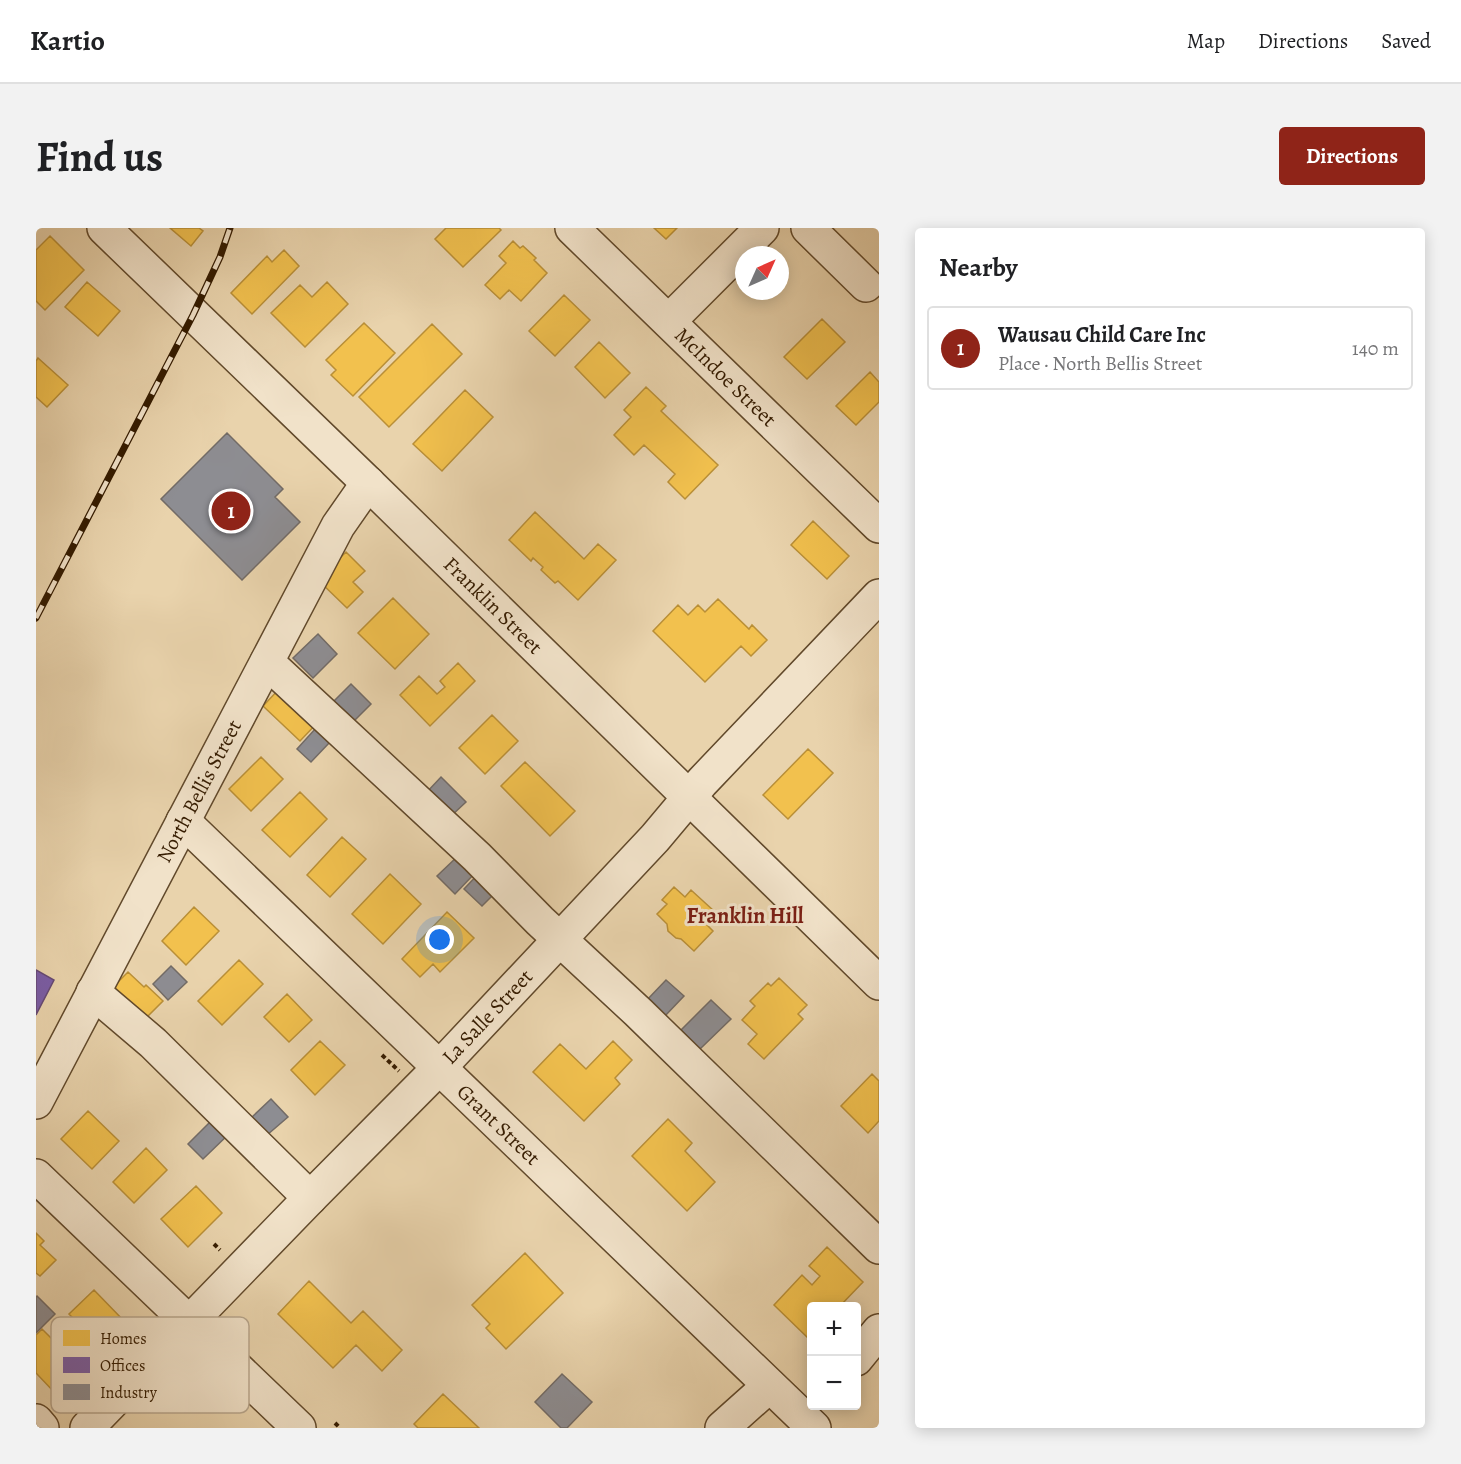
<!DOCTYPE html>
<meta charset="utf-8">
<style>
:root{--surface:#fff;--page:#f2f2f2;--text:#202124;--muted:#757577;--line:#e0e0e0;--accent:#8f2418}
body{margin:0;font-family:Alegreya,serif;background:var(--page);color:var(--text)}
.controls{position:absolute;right:18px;bottom:18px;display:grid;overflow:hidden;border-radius:6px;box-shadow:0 3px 15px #0003}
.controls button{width:54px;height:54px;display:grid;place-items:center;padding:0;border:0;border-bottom:2px solid var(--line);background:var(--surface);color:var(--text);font:30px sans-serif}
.compass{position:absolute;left:699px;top:18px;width:54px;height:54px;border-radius:50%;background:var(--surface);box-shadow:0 3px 15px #0003;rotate:45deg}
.you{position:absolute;left:404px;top:712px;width:21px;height:21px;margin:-15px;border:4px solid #fff;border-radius:50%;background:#1a73e8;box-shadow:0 0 0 9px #1a73e833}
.badge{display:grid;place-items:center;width:39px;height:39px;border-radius:50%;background:var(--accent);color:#fff;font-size:20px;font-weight:700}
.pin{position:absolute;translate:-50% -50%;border:3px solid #fff;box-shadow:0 2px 6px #0006}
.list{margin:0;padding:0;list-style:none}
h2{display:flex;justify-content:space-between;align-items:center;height:78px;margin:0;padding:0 24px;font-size:26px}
h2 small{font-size:20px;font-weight:400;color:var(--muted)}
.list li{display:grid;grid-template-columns:39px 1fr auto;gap:18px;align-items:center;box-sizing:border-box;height:84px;margin:0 12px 12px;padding:0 12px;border:2px solid var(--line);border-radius:6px}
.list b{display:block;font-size:22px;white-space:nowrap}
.list p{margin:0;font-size:20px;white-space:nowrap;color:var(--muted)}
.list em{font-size:20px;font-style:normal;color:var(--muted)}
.map{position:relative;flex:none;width:843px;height:1200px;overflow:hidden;border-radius:6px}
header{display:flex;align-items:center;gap:36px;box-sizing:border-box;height:84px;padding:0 30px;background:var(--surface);border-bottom:2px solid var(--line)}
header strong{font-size:28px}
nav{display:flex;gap:33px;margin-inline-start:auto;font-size:21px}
.intro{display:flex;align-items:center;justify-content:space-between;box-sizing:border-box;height:144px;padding:0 36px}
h1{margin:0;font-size:42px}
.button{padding:15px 27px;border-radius:6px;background:var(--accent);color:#fff;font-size:21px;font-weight:700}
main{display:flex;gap:36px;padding:0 36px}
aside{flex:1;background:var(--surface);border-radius:6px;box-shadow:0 3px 15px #0003}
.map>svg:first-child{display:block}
</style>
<header>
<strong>Kartio</strong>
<nav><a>Map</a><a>Directions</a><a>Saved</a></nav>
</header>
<div class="intro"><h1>Find us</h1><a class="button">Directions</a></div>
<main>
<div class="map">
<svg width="843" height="1200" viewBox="0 0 843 1200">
<rect width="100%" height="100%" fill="#e9d3ac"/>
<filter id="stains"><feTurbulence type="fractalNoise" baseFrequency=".00333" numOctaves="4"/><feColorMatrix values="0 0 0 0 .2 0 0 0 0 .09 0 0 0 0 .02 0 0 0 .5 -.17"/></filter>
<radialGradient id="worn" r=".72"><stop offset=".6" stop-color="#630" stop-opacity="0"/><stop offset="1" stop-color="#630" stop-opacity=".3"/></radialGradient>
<!-- homes -->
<path fill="#f2c14e" stroke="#b98f37" stroke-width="1.5" d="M 134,0 L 163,0 L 167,3 L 155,18 Z
M 410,0 L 463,0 L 465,2 L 427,39 L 399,11 Z
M 618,0 L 641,0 L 630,11 Z
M 14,8 L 48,42 L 9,82 L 0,73 L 0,22 Z
M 477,13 L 484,20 L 487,18 L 500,30 L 498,32 L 511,45 L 485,73 L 473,62 L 464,71 L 449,57 L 470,35 L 463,28 Z
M 248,22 L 263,38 L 216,86 L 195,65 L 231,28 L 236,34 Z
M 51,54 L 84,83 L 62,108 L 29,79 Z
M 291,54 L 312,76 L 269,119 L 235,85 L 264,57 L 276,69 Z
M 528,67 L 554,92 L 519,128 L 493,103 Z
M 786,91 L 809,114 L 771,151 L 748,129 Z
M 328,95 L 359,125 L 317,168 L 295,147 L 300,142 L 290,132 Z
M 396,96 L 426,126 L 353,199 L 323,169 Z
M 563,114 L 594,145 L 569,170 L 539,139 Z
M 2,130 L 32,157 L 11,179 L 0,169 L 0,133 Z
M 834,144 L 843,154 L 843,174 L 820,197 L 800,178 Z
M 610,159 L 630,178 L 625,183 L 682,237 L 649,271 L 632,254 L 639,246 L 608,217 L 598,227 L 578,207 L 595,189 L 588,182 Z
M 429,162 L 457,189 L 406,243 L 377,216 Z
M 499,284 L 548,331 L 562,316 L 580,332 L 542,372 L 522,353 L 519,355 L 505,342 L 507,339 L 497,330 L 495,333 L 473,312 Z
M 777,293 L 813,328 L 791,351 L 755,317 Z
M 310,324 L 329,343 L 317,354 L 327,364 L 311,380 L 282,352 Z
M 357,370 L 393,406 L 359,441 L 322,405 Z
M 682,371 L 713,401 L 716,397 L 731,412 L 715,428 L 705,418 L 669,454 L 617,403 L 642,377 L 652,387 L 662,377 L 669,384 Z
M 422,435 L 439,453 L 394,498 L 364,467 L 383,448 L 401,466 L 409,459 L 404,453 Z
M 246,458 L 283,493 L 264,513 L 227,478 Z
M 456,487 L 482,513 L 449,546 L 423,520 Z
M 772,521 L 797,545 L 752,591 L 727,567 Z
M 225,529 L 247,551 L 215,583 L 193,561 Z
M 489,534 L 539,583 L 514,608 L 465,558 Z
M 264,564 L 291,591 L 254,629 L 226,602 Z
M 306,609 L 330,631 L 294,669 L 271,647 Z
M 354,646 L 385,676 L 347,716 L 316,686 Z
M 638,659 L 649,669 L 655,662 L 678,683 L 668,694 L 677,703 L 658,723 L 645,711 L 640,710 L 632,703 L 631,696 L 621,686 L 631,676 L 626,672 Z
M 158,679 L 183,703 L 150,737 L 126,713 Z
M 411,684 L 438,710 L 404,744 L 397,736 L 384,749 L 366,731 Z
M 203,732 L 227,756 L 186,797 L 162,773 Z
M 92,744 L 108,759 L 110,757 L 127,773 L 107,793 L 75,761 Z
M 743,750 L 771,777 L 762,786 L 767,791 L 728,831 L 712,816 L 721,806 L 706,792 L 719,778 L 714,773 L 732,755 L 735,758 Z
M 251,766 L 276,792 L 253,814 L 228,789 Z
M 284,813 L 309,837 L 279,867 L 255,842 Z
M 577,813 L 596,832 L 579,850 L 584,856 L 548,893 L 497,844 L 524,816 L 550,841 Z
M 836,846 L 843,853 L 843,893 L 832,905 L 805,878 Z
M 52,883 L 83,913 L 56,941 L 25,911 Z
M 632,891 L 656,915 L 649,923 L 679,954 L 651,983 L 596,928 Z
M 110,920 L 131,942 L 98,975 L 77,954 Z
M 160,958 L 186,985 L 152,1019 L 125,991 Z
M 0,1005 L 8,1013 L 4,1017 L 20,1032 L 4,1048 L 0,1045 Z
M 791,1019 L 827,1054 L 804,1078 L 776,1078 L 776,1108 L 773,1111 L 738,1077 L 766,1047 L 776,1057 L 784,1048 L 773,1038 Z
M 489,1025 L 527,1065 L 470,1121 L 450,1100 L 454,1096 L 436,1077 Z
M 273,1053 L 315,1095 L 327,1083 L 366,1122 L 346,1143 L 320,1117 L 297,1140 L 242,1086 Z
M 58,1062 L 90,1095 L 65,1119 L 33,1086 Z
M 6,1101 L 44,1139 L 18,1164 L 0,1145 L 0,1107 Z
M 407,1166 L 443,1200 L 382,1200 L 378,1196 Z"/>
<!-- offices -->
<path fill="#7b5ea7" stroke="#664a75" stroke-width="1.5" d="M 0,742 L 18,752 L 0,787 Z"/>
<!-- industry -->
<path fill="#8d8d92" stroke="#726b66" stroke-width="1.5" d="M 191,205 L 247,261 L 239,269 L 264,294 L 206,352 L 125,271 Z
M 282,406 L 301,426 L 277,450 L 257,430 Z
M 315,456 L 335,476 L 316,495 L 296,475 Z
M 280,500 L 294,514 L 275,534 L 261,521 Z
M 405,549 L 430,574 L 414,589 L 390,565 Z
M 423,627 L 440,644 L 419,666 L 401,648 Z
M 447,641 L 465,659 L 446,678 L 428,661 Z
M 135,738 L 151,754 L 132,772 L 117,756 Z
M 630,752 L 648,768 L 628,789 L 610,773 Z
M 675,772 L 695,791 L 664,821 L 645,802 Z
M 235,871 L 252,889 L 231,907 L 215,890 Z
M 181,887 L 196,903 L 167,931 L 152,916 Z
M 1,1068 L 19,1086 L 0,1105 L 0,1069 Z
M 526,1146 L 556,1174 L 531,1200 L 525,1200 L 499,1174 Z"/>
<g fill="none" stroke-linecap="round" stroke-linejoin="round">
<!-- minor casing -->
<g stroke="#61492b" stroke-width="36">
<g id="minor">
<path id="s1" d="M 68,0 L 332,255 L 843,755"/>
<path id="s2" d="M 536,0 L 843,298"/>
<path d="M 772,0 L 830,57"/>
<path d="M 633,93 L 726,0"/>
<path d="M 231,434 L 441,629 L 504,693 L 602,784 L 843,1019"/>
<path id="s3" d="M 147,593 L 778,1200"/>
<path d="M 57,764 L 117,815 L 274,970"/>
<path id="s4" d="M 0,874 L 302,298 L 332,255"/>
<path d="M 0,948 L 263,1200"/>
<path d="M 820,1131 L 843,1103"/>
<path d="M 0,1193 L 6,1200"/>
<path id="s5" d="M 51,1200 L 274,970 L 403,840 L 619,610 L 666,554 L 843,368"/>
<path d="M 686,1200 L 733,1158"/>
</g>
</g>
<!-- path -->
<path stroke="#341b00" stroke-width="4" stroke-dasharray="4.5 3" stroke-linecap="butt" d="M 346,827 L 363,843
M 178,1016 L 184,1022
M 299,1195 L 304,1200"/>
<!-- minor -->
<use href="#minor" stroke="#f1e2c9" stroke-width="33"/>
<!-- rail casing -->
<g stroke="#341b00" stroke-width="7">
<path id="rail" d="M 0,390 L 157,87 L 184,29 L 194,0"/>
</g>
<!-- rail -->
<use href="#rail" stroke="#f1e2c9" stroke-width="4.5" stroke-dasharray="14" stroke-linecap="butt"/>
</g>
<g text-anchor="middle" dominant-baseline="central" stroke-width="6" stroke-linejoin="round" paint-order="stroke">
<!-- street labels -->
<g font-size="21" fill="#341b00" stroke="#f1e2c9">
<text stroke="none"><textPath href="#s2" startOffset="214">McIndoe Street</textPath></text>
<text stroke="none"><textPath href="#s1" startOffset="542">Franklin Street</textPath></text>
<text stroke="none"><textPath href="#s4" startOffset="351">North Bellis Street</textPath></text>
<text stroke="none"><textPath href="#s5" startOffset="574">La Salle Street</textPath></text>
<text stroke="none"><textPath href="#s3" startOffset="438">Grant Street</textPath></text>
</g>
<!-- neighbourhood labels -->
<g font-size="22" font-weight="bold" fill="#7a1f14" stroke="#f1e2c9">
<text x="709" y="688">Franklin Hill</text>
</g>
</g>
<!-- legend -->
<rect x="15" y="1089" width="198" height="96" rx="9" fill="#f1e2c9" stroke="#b8a68d" stroke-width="1.5"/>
<rect x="27" y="1102" width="27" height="16" fill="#f2c14e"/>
<rect x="27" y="1129" width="27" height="16" fill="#7b5ea7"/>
<rect x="27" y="1156" width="27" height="16" fill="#8d8d92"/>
<g font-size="16" fill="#341b00">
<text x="64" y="1116">Homes</text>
<text x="64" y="1143">Offices</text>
<text x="64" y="1170">Industry</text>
</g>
<rect width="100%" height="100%" filter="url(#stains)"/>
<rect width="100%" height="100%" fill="url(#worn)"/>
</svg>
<div class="controls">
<button>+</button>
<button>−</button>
</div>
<svg class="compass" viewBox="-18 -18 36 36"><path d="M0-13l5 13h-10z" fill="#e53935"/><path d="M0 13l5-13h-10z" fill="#757577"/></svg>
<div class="you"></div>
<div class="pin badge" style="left:195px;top:283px">1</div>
</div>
<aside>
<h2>Nearby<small></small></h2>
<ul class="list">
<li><span class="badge">1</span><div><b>Wausau Child Care Inc</b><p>Place · North Bellis Street</p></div><em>140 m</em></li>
</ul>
</aside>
</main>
